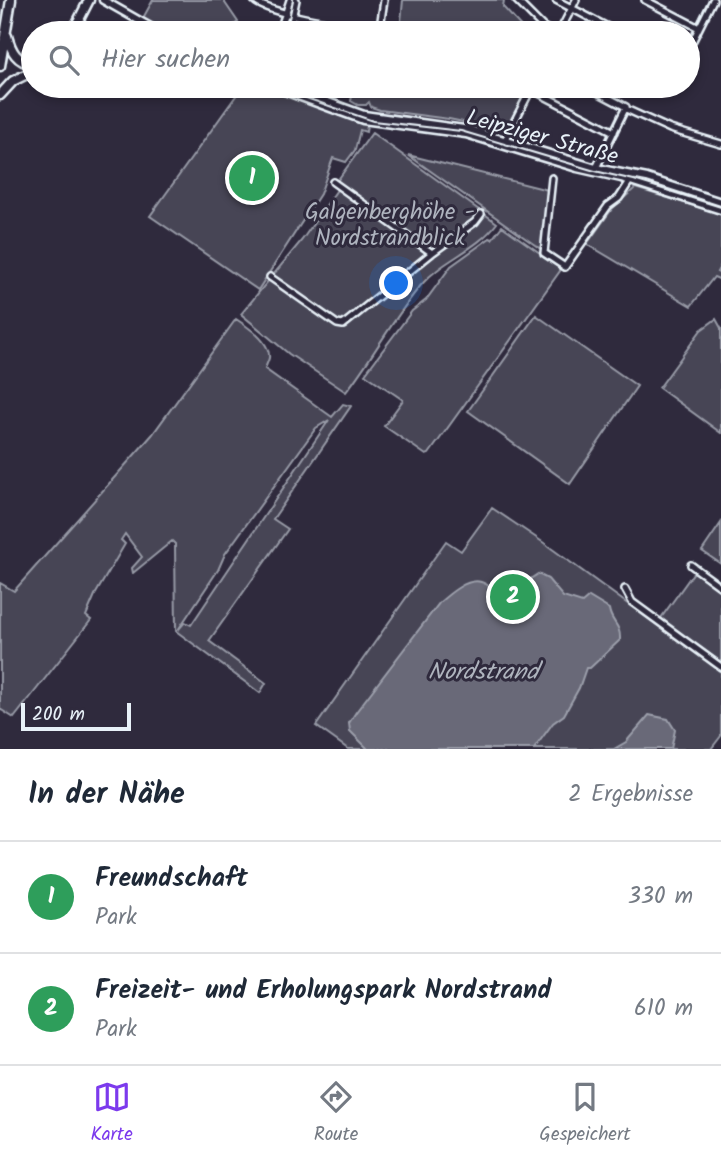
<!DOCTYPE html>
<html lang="de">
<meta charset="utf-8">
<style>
:root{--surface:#fff;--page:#f6f6f7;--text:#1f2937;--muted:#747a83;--line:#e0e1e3;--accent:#7c3aed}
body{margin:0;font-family:Kalam,sans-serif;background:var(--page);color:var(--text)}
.scale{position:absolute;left:21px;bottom:18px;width:110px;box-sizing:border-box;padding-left:7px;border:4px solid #e8f1f8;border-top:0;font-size:19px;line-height:24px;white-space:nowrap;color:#e8f1f8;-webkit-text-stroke:5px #2f2a3d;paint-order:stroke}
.you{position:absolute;left:397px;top:284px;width:24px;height:24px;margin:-18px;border:5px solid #fff;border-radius:50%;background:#1a73e8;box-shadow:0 0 0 10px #1a73e833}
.badge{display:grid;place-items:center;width:46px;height:46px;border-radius:50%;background:var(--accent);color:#fff;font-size:23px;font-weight:700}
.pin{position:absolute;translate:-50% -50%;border:4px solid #fff;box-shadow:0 2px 7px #0006}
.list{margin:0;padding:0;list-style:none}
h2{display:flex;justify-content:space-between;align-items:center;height:91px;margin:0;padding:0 28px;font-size:30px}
h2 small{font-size:23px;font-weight:400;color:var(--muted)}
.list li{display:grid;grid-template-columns:46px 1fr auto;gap:21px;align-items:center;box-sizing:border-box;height:112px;padding:0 28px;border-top:2px solid var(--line)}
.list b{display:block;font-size:26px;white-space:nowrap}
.list p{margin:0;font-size:23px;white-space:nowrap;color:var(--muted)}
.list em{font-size:23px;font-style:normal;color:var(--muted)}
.icon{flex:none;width:38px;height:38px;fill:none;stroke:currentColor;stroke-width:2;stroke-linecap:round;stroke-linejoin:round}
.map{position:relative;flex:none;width:721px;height:749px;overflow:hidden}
.search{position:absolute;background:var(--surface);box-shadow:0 4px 10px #0003;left:21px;right:21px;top:21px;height:77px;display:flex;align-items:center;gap:18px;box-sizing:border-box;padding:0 24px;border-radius:38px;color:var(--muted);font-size:26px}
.sheet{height:315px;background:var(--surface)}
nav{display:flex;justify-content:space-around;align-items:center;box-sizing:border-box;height:98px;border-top:2px solid var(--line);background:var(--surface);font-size:19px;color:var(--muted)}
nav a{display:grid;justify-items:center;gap:4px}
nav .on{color:var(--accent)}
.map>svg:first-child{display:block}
</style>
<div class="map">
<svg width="721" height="749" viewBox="0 0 721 749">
<rect width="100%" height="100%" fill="#2f2a3d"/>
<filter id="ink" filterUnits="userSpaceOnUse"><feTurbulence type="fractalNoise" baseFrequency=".0143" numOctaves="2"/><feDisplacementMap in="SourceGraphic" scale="14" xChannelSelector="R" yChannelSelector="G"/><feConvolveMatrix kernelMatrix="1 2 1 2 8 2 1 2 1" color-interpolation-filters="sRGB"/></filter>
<g filter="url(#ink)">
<!-- green -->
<path fill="#464455" stroke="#979aa6" stroke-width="2" fill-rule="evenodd" d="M 153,0 L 225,0 L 225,3 L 238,22 L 222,33 L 168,33 L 144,21 L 143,18 Z
M 403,0 L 504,0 L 503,7 L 527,33 L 400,33 Z
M 243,86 L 261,86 L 367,125 L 366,132 L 360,130 L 355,150 L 346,162 L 333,158 L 320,194 L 258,290 L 150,216 Z
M 354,86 L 511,86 L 525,93 L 508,125 L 505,129 L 497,129 L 449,119 L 380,110 L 371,107 L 369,102 L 366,105 L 358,105 L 351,101 Z
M 372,133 L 497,223 C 477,250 444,259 422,284 C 394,317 373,357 346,392 L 289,354 L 241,314 L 302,240 L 341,184 L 337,181 Z
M 408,155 L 548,190 L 542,250 Z
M 635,188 L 721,214 L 721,265 L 717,272 L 721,274 L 721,280 L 714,277 L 691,306 L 587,244 L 612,209 Z
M 502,226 L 561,268 L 560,271 L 429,454 L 426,455 L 384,426 L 403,400 L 365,374 L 412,311 L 426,300 L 451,266 L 490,238 L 492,239 Z
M 536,315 L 637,386 L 570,484 L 468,411 Z
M 236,319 C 247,326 271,342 269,358 C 268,362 266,365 265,369 L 332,417 L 343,404 L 351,406 L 273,519 L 288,529 L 209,641 L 266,683 L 260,693 L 176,631 L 175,544 L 172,541 L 133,573 L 132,568 L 142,557 L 125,534 L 121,540 L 125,544 L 95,595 L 86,616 L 91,620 L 14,718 L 0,709 L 0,583 L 14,591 L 152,435 ZM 329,420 L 191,625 L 185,622 L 178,630 L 218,570 L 225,554 L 316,428 Z
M 716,319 L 721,328 L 721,433 L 659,388 L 701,330 Z
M 492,508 L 544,543 L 721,672 L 721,736 L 711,749 L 348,749 L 316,726 L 446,541 L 461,551 Z
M 721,523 L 721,564 L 702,551 Z
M 694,572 L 721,591 L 721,662 L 661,618 Z"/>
<!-- water -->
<path fill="#696978" stroke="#9c9fab" stroke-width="2" d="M 538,574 L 548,579 L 563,597 L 582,603 L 589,597 L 609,609 C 611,623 621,624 620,640 L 590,668 L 586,668 L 579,688 L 564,715 L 553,723 L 534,749 L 368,749 L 350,731 L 349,723 L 356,712 L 440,602 C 449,594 467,578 481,582 C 488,584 495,590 501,593 L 501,595 L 507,599 L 512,591 Z
M 649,715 L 668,719 L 675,730 L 671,749 L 614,749 L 626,742 Z"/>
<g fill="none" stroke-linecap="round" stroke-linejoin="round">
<!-- minor casing -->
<g stroke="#e8f1f8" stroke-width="10">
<path id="minor" d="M 254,0 C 268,15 352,26 376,31 L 380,27 L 384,0
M 296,0 L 292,19 L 296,33
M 516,0 L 543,27 L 554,33
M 556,0 L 619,33
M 645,0 L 699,28
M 279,33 L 290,0
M 559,33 L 576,0
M 688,50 L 713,0
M 586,86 L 626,107 L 595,170
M 658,86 L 667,91 L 670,86
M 531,89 L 614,132
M 626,109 L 670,129 L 721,144
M 504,142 L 531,89
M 552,178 L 544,253 L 565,267 L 608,206 L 619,198 L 632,178
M 333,182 L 432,253
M 270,277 L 337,324 L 343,325 L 432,253 L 475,222 L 481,214
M 691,565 L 721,587
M 625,589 L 632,602 L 721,667"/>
</g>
<!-- major casing -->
<g stroke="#e8f1f8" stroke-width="11">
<path id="major" d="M 103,0 L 161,33
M 271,86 L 363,120 L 466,134 L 577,168 L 621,178 L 721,210
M 284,86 L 364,115 L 471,130 L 596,168 L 647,178 L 721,202"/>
</g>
<!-- highway casing -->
<g stroke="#e8f1f8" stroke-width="13">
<path id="highway" d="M 72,33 L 89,0
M 7,36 C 11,51 17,62 33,64
M 0,66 L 11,0
M 0,95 L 13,81 L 33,71"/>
</g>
<!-- minor -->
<use href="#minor" stroke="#2f2a3d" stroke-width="5"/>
<!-- major -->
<use href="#major" stroke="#2f2a3d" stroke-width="6"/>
<!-- highway -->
<use href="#highway" stroke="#2f2a3d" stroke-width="8"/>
<!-- tram -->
<path stroke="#e8f1f8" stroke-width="2" d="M 286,33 L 293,0
M 281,86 L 286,91 L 373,121 L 461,131 L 595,171 L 634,180 L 721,207"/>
</g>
</g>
<g text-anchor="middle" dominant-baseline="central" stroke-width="6" stroke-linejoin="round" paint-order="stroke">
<!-- street labels -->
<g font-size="23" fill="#e8f1f8" stroke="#2f2a3d">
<text transform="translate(542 138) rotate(15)">Leipziger Straße</text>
</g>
<!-- park labels -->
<g font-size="23" fill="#afb4bf" stroke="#2f2a3d">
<text x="390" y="213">Galgenberghöhe -<tspan x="390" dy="26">Nordstrandblick</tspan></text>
</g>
<!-- water labels -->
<g font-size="24" font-style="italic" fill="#afb4be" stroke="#2f2a3d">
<text x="483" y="672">Nordstrand</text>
</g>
</g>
</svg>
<div class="scale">200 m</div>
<div class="you"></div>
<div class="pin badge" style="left:252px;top:178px;background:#2e9e5b">1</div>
<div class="pin badge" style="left:513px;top:597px;background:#2e9e5b">2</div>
<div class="search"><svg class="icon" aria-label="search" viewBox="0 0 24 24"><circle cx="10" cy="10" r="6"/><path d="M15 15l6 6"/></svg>Hier suchen</div>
</div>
<section class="sheet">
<h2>In der Nähe<small>2 Ergebnisse</small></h2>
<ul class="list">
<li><span class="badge" style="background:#2e9e5b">1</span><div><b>Freundschaft</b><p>Park</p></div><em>330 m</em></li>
<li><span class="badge" style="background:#2e9e5b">2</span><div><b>Freizeit- und Erholungspark Nordstrand</b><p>Park</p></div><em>610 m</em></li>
</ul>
</section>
<nav>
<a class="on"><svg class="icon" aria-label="map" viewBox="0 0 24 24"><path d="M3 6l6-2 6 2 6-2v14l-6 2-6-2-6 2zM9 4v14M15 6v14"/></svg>Karte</a>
<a><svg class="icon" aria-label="directions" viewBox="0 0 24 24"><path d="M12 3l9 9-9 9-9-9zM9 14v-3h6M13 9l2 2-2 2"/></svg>Route</a>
<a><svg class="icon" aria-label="saved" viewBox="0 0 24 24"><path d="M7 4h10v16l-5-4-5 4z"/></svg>Gespeichert</a>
</nav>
